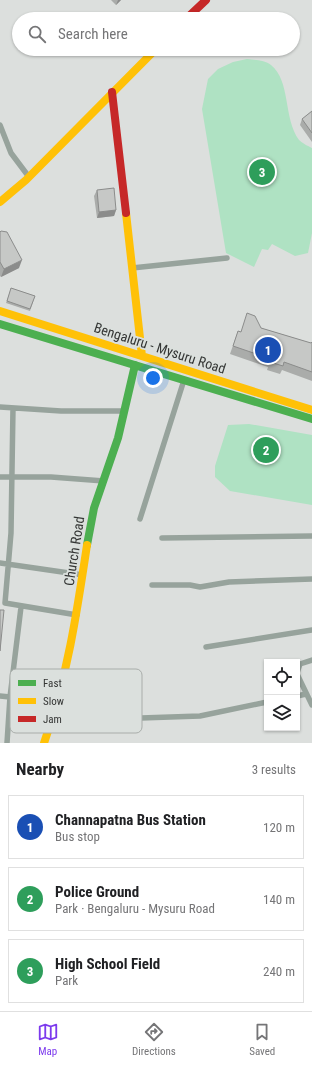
<!DOCTYPE html>
<meta charset="utf-8">
<style>
:root{--surface:#fff;--page:#f2f2f2;--text:#202124;--muted:#757577;--line:#e0e0e0;--accent:#7c3aed}
body{margin:0;font-family:"Roboto Condensed",sans-serif;background:var(--page);color:var(--text)}
.controls{position:absolute;right:12px;bottom:12px;display:grid;overflow:hidden;border-radius:0px;box-shadow:0 1px 3px #0004}
.controls button{width:36px;height:36px;display:grid;place-items:center;padding:0;border:0;border-bottom:1px solid var(--line);background:var(--surface);color:var(--text);font:20px sans-serif}
.you{position:absolute;left:153px;top:378px;width:14px;height:14px;margin:-10px;border:3px solid #fff;border-radius:50%;background:#1a73e8;box-shadow:0 0 0 6px #1a73e833}
.badge{display:grid;place-items:center;width:26px;height:26px;border-radius:50%;background:var(--accent);color:#fff;font-size:13px;font-weight:700}
.pin{position:absolute;translate:-50% -50%;border:2px solid #fff;box-shadow:0 1px 4px #0006}
.list{margin:0;padding:0;list-style:none}
h2{display:flex;justify-content:space-between;align-items:center;height:52px;margin:0;padding:0 16px;font-size:17px}
h2 small{font-size:13px;font-weight:400;color:var(--muted)}
.list li{display:grid;grid-template-columns:26px 1fr auto;gap:12px;align-items:center;box-sizing:border-box;height:64px;margin:0 8px 8px;padding:0 8px;border:1px solid var(--line);border-radius:0px}
.list b{display:block;font-size:15px;white-space:nowrap}
.list p{margin:0;font-size:13px;white-space:nowrap;color:var(--muted)}
.list em{font-size:13px;font-style:normal;color:var(--muted)}
.icon{flex:none;width:22px;height:22px;fill:none;stroke:currentColor;stroke-width:2;stroke-linecap:round;stroke-linejoin:round}
.map{position:relative;flex:none;width:312px;height:743px;overflow:hidden}
.search{position:absolute;background:var(--surface);box-shadow:0 1px 3px #0004;left:12px;right:12px;top:12px;height:44px;display:flex;align-items:center;gap:10px;box-sizing:border-box;padding:0 14px;border-radius:22px;color:var(--muted);font-size:15px}
.sheet{height:268px;background:var(--surface)}
nav{display:flex;justify-content:space-around;align-items:center;box-sizing:border-box;height:56px;border-top:1px solid var(--line);background:var(--surface);font-size:11px;color:var(--muted)}
nav a{display:grid;justify-items:center;gap:2px}
nav .on{color:var(--accent)}
.map>svg:first-child{display:block}
</style>
<div class="map">
<svg width="312" height="743" viewBox="0 0 312 743">
<rect width="100%" height="100%" fill="#dcdfdd"/>
<!-- green -->
<path fill="#afe2c3" d="M 247,59 C 255,60 265,60 271,65 C 291,81 283,118 299,140 C 302,143 308,146 312,148 L 312,233 L 308,253 L 295,256 L 272,244 L 268,250 L 262,249 L 254,267 L 226,253 L 202,109 L 208,79 L 218,69 L 233,62 Z
M 249,424 L 312,435 L 312,505 L 230,491 L 215,477 L 215,466 L 228,425 Z"/>
<g fill="none" stroke-linecap="round" stroke-linejoin="round">
<!-- street -->
<path stroke="#97a39c" stroke-width="5.5" d="M 0,125 L 11,153 L 29,177
M 132,268 L 227,258
M 0,407 L 61,411 L 125,411
M 13,408 L 11,533 L 5,603 L 77,615
M 0,477 L 51,477 L 104,481
M 140,519 L 184,380
M 162,538 L 312,536
M 0,563 L 83,575
M 152,585 L 190,585 L 200,587 L 229,582 L 312,579
M 21,607 L 10,697 L 58,704
M 206,647 L 312,630
M 297,673 L 300,664 L 312,660
M 297,674 L 312,705
M 0,696 L 10,697 L 7,743
M 297,696 L 306,694
M 52,721 L 200,716 L 267,702"/>
<!-- fast -->
<path stroke="#4caf50" stroke-width="8" d="M 0,324 L 312,419
M 87,545 L 94,508 L 118,438 L 135,365"/>
<!-- slow -->
<path stroke="#ffc107" stroke-width="8" d="M 0,202 L 26,180 L 156,49
M 126,213 L 142,356
M 0,311 L 312,410
M 44,743 C 67,679 77,612 87,545"/>
<!-- jam -->
<path stroke="#c62828" stroke-width="8" d="M 186,19 L 206,0
M 112,92 L 126,213"/>
</g>
<!-- wall -->
<path fill="#aaacaa" d="M 111,0 L 121,0 L 116,5 Z
M 312,111 L 312,142 L 300,125 L 302,119 Z
M 97,190 L 116,210 L 114,216 L 97,218 L 94,196 Z
M 0,232 L 19,268 L 1,277 L 0,276 Z
M 11,288 L 35,296 L 30,311 L 6,303 Z
M 261,328 L 311,343 L 312,342 L 312,381 L 282,370 L 280,374 L 267,370 L 268,367 L 230,354 L 238,331 L 241,332 Z"/>
<!-- shaded-wall -->
<path fill="#8b8c8b" d="M 118,0 L 121,0 L 116,5 Z
M 116,210 L 114,216 L 97,218 L 99,212 Z
M 22,260 L 19,268 L 1,277 L 4,269 Z"/>
<!-- building -->
<path fill="#c6c8c6" stroke="#8b8c8b" d="M 312,111 L 312,133 L 302,119 Z
M 114,188 L 116,210 L 99,212 L 97,190 Z
M 1,231 L 7,232 L 22,260 L 4,269 L 0,262 L 0,232 Z
M 11,288 L 35,296 L 30,309 L 7,301 Z
M 247,313 L 255,316 L 261,328 L 311,343 L 312,342 L 312,372 L 284,362 L 283,366 L 270,362 L 271,359 L 233,346 L 238,331 L 241,332 Z
M 0,610 L 4,610 L 0,651 Z"/>
<g text-anchor="middle" dominant-baseline="central" stroke-width="3.5" stroke-linejoin="round" paint-order="stroke">
<!-- street labels -->
<g font-size="14" fill="#343534" stroke="#dbe0dd">
<text transform="translate(160 348) rotate(18)">Bengaluru - Mysuru Road</text>
<text transform="translate(74 551) rotate(-81)">Church Road</text>
</g>
</g>
<!-- legend -->
<rect x="10" y="669" width="132" height="64" rx="6" fill="#dbe0dd" stroke="#a9adaa" stroke-width="1"/>
<rect x="18" y="680" width="18" height="6" fill="#4caf50"/>
<rect x="18" y="698" width="18" height="6" fill="#ffc107"/>
<rect x="18" y="716" width="18" height="6" fill="#c62828"/>
<g font-size="11" fill="#343534">
<text x="43" y="687">Fast</text>
<text x="43" y="705">Slow</text>
<text x="43" y="723">Jam</text>
</g>
</svg>
<div class="controls">
<button><svg class="icon" aria-label="locate" viewBox="0 0 24 24"><circle cx="12" cy="12" r="6"/><path d="M12 2v4M12 18v4M2 12h4M18 12h4"/></svg></button>
<button><svg class="icon" aria-label="layers" viewBox="0 0 24 24"><path d="M12 4l9 5-9 5-9-5zM3 14l9 5 9-5"/></svg></button>
</div>
<div class="you"></div>
<div class="pin badge" style="left:268px;top:350px;background:#1a4fb4">1</div>
<div class="pin badge" style="left:266px;top:450px;background:#2e9e5b">2</div>
<div class="pin badge" style="left:262px;top:172px;background:#2e9e5b">3</div>
<div class="search"><svg class="icon" aria-label="search" viewBox="0 0 24 24"><circle cx="10" cy="10" r="6"/><path d="M15 15l6 6"/></svg>Search here</div>
</div>
<section class="sheet">
<h2>Nearby<small>3 results</small></h2>
<ul class="list">
<li><span class="badge" style="background:#1a4fb4">1</span><div><b>Channapatna Bus Station</b><p>Bus stop</p></div><em>120 m</em></li>
<li><span class="badge" style="background:#2e9e5b">2</span><div><b>Police Ground</b><p>Park · Bengaluru - Mysuru Road</p></div><em>140 m</em></li>
<li><span class="badge" style="background:#2e9e5b">3</span><div><b>High School Field</b><p>Park</p></div><em>240 m</em></li>
</ul>
</section>
<nav>
<a class="on"><svg class="icon" aria-label="map" viewBox="0 0 24 24"><path d="M3 6l6-2 6 2 6-2v14l-6 2-6-2-6 2zM9 4v14M15 6v14"/></svg>Map</a>
<a><svg class="icon" aria-label="directions" viewBox="0 0 24 24"><path d="M12 3l9 9-9 9-9-9zM9 14v-3h6M13 9l2 2-2 2"/></svg>Directions</a>
<a><svg class="icon" aria-label="saved" viewBox="0 0 24 24"><path d="M7 4h10v16l-5-4-5 4z"/></svg>Saved</a>
</nav>
